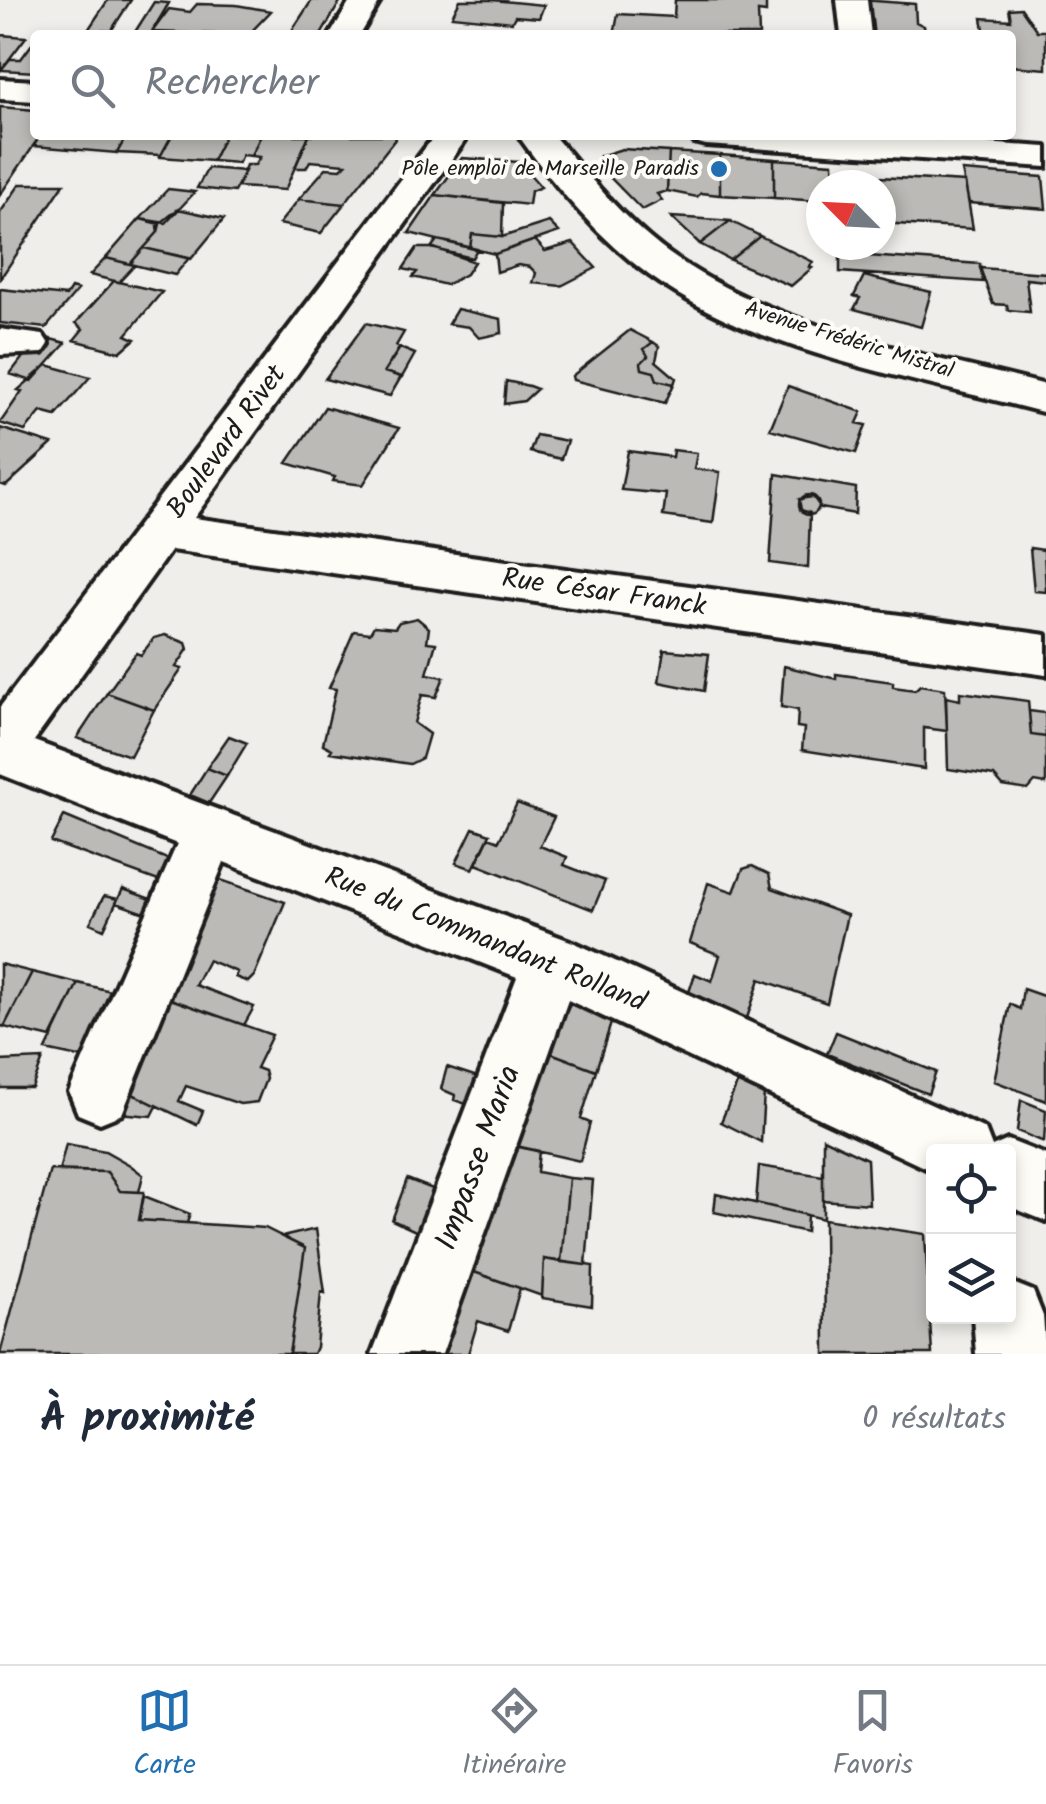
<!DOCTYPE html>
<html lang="fr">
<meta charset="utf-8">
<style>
:root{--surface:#fff;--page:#f2f2f3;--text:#1f2937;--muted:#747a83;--line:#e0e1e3;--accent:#1f6fb2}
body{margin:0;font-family:Kalam,sans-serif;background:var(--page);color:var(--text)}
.controls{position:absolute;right:30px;bottom:30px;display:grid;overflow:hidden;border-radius:10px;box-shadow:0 5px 15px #0003}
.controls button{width:90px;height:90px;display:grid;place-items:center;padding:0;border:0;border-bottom:2px solid var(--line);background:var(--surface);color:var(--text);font:50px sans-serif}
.compass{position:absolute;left:806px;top:170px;width:90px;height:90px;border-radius:50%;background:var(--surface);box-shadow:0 5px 15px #0003;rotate:294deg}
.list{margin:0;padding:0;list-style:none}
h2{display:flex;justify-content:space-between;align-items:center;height:130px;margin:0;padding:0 40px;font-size:42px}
h2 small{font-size:32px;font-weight:400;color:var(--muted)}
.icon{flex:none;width:55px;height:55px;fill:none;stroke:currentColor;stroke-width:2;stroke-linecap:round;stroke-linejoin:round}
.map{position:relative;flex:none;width:1046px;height:1354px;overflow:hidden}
.search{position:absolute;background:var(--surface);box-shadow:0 5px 15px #0003;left:30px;right:30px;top:30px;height:110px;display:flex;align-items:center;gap:25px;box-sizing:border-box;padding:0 35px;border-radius:10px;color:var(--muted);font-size:38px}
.sheet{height:310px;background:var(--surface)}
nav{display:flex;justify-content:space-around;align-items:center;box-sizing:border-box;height:140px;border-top:2px solid var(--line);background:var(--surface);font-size:28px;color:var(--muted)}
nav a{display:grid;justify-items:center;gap:5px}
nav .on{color:var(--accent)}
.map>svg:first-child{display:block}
</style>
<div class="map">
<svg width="1046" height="1354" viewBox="0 0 1046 1354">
<rect width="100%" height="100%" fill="#f0eeea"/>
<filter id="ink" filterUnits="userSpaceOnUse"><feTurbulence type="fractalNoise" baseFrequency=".01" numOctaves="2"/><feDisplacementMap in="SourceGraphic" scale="20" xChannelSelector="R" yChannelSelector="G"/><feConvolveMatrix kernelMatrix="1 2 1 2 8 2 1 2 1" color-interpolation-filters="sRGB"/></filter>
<g filter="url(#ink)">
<!-- building -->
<path fill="#bbbab6" stroke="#1c1c1c" stroke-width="2.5" d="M 108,0 L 131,0 L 111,31 L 88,30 Z
M 312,0 L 341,0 L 321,35 L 289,35 Z
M 460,0 L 492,0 L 544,5 L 539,18 L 515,16 L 512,22 L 452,16 Z
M 675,0 L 766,0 L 766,13 L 758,12 L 759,35 L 614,35 L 618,14 L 674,17 Z
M 862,0 L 915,4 L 916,22 L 924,26 L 925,32 L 866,35 Z
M 154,2 L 169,3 L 150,35 L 133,35 Z
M 197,4 L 236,5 L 271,11 L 248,35 L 152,32 L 169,9 L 190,12 Z
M 1021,8 L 1037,31 L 1046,31 L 1046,69 L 1011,66 L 1011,35 L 985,35 L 982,18 L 1011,20 L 1009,9 Z
M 0,31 L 1,35 L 26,37 L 1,70 Z
M 35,40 L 35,72 L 1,70 L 10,59 L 21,59 Z
M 0,107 L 35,110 L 35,135 L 41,135 L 0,195 Z
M 41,135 L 127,135 L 117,153 L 33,146 Z
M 127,135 L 172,135 L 161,155 L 117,153 Z
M 172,135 L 225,135 L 212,161 L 160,157 Z
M 225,135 L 261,135 L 251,156 L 242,155 L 238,163 L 212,161 Z
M 261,135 L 309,135 L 285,190 L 238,187 L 246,165 L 255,165 L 260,157 L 251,156 Z
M 309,135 L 395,135 L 396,138 L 344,204 L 299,199 L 326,168 L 341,169 L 346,164 L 310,161 L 306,168 L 295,168 Z
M 622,149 L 669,152 L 667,191 L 657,194 L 662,200 L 642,210 L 599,166 L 600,156 Z
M 669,152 L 720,155 L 720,195 L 701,193 L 697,197 L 667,191 Z
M 720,155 L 774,159 L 774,198 L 720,195 Z
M 462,158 L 519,162 L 541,187 L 531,191 L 529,205 L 435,195 Z
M 774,159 L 833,163 L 834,185 L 821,185 L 821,201 L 774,198 Z
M 208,168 L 244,171 L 245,171 L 234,192 L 197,188 Z
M 962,171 L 1043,177 L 1046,209 L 969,203 Z
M 844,175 L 965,182 L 973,229 L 881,223 L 881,185 L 844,185 Z
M 20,184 L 64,184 L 0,279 L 0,213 Z
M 168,189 L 195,192 L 166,223 L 140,219 Z
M 435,195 L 503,203 L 502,237 L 472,234 L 470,248 L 409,233 Z
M 299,199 L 344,204 L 321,233 L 279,224 Z
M 178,209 L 224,219 L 191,259 L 144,248 L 158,232 L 157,226 Z
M 671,217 L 719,220 L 730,221 L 700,244 Z
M 140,219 L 160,224 L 158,232 L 130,264 L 106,258 Z
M 730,221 L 760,236 L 730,260 L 700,244 Z
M 549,222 L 559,232 L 495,254 L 470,248 L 472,234 L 502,237 Z
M 760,236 L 813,262 L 809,267 L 812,268 L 791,286 L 730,260 Z
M 437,240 L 452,243 L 477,249 L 472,258 L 431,248 Z
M 535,240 L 545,251 L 573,243 L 596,268 L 561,286 L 533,283 L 536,273 L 530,267 L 518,265 L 497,272 L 495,254 Z
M 144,248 L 189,258 L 175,275 L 130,264 Z
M 417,248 L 434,248 L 474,262 L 466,274 L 446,285 L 413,277 L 417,272 L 403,269 Z
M 840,254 L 980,264 L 983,282 L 840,272 Z
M 106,258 L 130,264 L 135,265 L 119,282 L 90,275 Z
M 980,268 L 1046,273 L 1046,281 L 1026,279 L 1030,312 L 1008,310 L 1007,305 L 993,304 Z
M 864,276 L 931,292 L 921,327 L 854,309 L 860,298 L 854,296 Z
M 114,281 L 162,292 L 126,335 L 135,339 L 120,352 L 74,340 L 83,329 L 76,323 Z
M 71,288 L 78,290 L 46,328 L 0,323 L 0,289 L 66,296 Z
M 457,309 L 501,319 L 502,333 L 479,338 L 469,327 L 448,324 Z
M 366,323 L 404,332 L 396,346 L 400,347 L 384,372 L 401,377 L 390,396 L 325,379 Z
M 630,330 L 653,342 L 644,349 L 648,356 L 641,363 L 642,369 L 654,372 L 657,380 L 674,384 L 665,403 L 573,380 L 572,376 Z
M 39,336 L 66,343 L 32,381 L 10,374 Z
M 653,342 L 659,346 L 656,361 L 676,378 L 674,384 L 657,380 L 654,372 L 642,369 L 641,363 L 648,356 L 644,349 Z
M 400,348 L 415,354 L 402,377 L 384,372 Z
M 47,365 L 90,377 L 56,416 L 41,412 L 25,431 L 0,423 L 22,391 L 18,390 Z
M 506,381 L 529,386 L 537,389 L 524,401 L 504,404 Z
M 788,386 L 862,412 L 857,423 L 866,425 L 856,453 L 770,429 Z
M 325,407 L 399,428 L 363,485 L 333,481 L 335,477 L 287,463 Z
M 0,428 L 52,444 L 6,486 L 0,484 Z
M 536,435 L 567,441 L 561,459 L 530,452 Z
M 673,450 L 697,453 L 694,469 L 720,472 L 713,523 L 663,516 L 666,494 L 621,490 L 628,451 L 672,457 Z
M 776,474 L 856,488 L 855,514 L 821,508 L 813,497 L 799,499 L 801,510 L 810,513 L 808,568 L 770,563 Z
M799 505a10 10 0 1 1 20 0a10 10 0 1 1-20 0Z
M 1030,548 L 1044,550 L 1046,592 L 1034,591 Z
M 417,618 L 429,628 L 427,642 L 436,643 L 427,674 L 444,677 L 436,697 L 422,695 L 414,723 L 429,734 L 422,758 L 410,764 L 330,752 L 332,749 L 323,744 L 336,689 L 329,688 L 354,631 L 370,633 L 374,626 L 395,628 L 399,622 Z
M 165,635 L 186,643 L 188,649 L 176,667 L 182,669 L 154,710 L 107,693 L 136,653 L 141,655 L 154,638 Z
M 664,650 L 709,654 L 704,691 L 659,682 Z
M 784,666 L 836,679 L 836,674 L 893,682 L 893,687 L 915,690 L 920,685 L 945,689 L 947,731 L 924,728 L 924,769 L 802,750 L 804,728 L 797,727 L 798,710 L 781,707 Z
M 960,692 L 1028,701 L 1031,735 L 1046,737 L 1046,784 L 1035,782 L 1028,790 L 1003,786 L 994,776 L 948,769 L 946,697 L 960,700 Z
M 107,693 L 154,710 L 130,756 L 77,738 Z
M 1029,711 L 1045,713 L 1046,737 L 1031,735 Z
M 229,736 L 247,743 L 227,776 L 207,768 Z
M 207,768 L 227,776 L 209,803 L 190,795 Z
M 517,803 L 554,817 L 540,846 L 567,857 L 564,865 L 605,881 L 593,910 L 476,864 L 489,837 L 499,841 Z
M 64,816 L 172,861 L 172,886 L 51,842 Z
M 473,828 L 490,834 L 473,869 L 456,863 Z
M 752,866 L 769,874 L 772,888 L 847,915 L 827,1003 L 760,979 L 746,1021 L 687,998 L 695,974 L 712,981 L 720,955 L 690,943 L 708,883 L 734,892 L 743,869 Z
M 209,876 L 285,902 L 254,976 L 248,982 L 235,977 L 237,972 L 208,960 L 195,985 L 254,1007 L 244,1025 L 159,995 Z
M 123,889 L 165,904 L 162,919 L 116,903 Z
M 104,896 L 118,899 L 104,929 L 90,923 Z
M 0,964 L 32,972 L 4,1027 L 0,1025 Z
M 32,972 L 78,983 L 51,1038 L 4,1027 Z
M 78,983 L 127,995 L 98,1061 L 46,1050 Z
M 552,983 L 614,1014 L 596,1070 L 527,1044 Z
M 1023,989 L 1046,997 L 1046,1101 L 994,1081 L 1010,1004 L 1020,1009 Z
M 159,995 L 272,1035 L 256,1068 L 264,1071 L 266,1079 L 257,1102 L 240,1104 L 186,1086 L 179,1101 L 203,1111 L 197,1125 L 120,1088 Z
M 836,1032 L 936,1072 L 928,1094 L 827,1054 Z
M 527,1044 L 596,1070 L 581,1119 L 590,1123 L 580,1161 L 493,1141 Z
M 43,1059 L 32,1088 L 0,1088 L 0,1061 Z
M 447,1067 L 490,1081 L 481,1109 L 454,1100 L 455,1095 L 441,1089 Z
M 739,1079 L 764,1092 L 761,1142 L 721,1122 Z
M 119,1087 L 157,1106 L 152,1116 L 118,1113 Z
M 1021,1100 L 1046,1110 L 1044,1142 L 1017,1131 Z
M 823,1138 L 867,1159 L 869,1204 L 823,1200 Z
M 493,1141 L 539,1151 L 537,1172 L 569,1178 L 561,1262 L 544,1259 L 542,1296 L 451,1264 Z
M 66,1144 L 105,1151 L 130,1165 L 143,1175 L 139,1192 L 120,1191 L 107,1172 L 59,1171 Z
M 759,1166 L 823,1176 L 823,1219 L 756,1203 Z
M 50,1170 L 107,1172 L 120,1191 L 144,1192 L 139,1220 L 265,1228 L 305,1248 L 289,1354 L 0,1354 Z
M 569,1178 L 593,1180 L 586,1265 L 561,1262 Z
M 407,1179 L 451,1196 L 435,1240 L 392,1220 Z
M 716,1194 L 807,1215 L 806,1232 L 714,1212 Z
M 144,1196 L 190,1214 L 187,1223 L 139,1220 Z
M 824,1219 L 925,1234 L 932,1354 L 825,1354 Z
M 316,1229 L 325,1293 L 321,1292 L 316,1347 L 313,1354 L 289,1354 L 305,1248 L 282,1237 Z
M 544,1259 L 593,1266 L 592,1306 L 542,1298 Z
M 451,1264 L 520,1288 L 508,1331 L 478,1321 L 468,1354 L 419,1354 Z"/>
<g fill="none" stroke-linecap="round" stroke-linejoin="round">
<!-- minor casing -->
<g stroke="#1c1c1c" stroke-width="8">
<path id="minor" d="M 351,0 L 381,0 L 360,35 L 330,35 Z
M 837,0 L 867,0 L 871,35 L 841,35 Z
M 0,79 L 35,81 L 35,101 L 0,99 Z
M 435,135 L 469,135 L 194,518 L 1046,635 L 1046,675 L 171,550 L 34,741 L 573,942 L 985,1129 L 992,1147 L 1008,1140 L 1046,1155 L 1046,1221 L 1008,1206 L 1008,1152 L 934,1152 L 934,1172 L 568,1000 L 442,1354 L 372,1354 L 517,977 L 224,862 L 122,1114 L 100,1123 L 78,1114 L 69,1092 L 177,844 L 0,774 L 0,707 Z
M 518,135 L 553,135 C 591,178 629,227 677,259 C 785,332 923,353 1046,385 L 1046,413 C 919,379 757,354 649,275 C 600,239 553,185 518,135 Z
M 689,135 L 862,135 L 1046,147 L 1046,167 L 706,145 L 694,142 Z
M 0,329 L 43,335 L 49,344 L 43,353 L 0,355 Z
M 1008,1281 L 1033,1291 L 1043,1316 L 1046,1354 L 976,1354 L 973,1316 L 1008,1316 Z"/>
</g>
<!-- minor -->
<use href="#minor" fill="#fdfcf7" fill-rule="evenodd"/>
</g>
</g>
<!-- markers -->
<circle fill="#1f6fb2" stroke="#fdfcf7" stroke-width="4" cx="719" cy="169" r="10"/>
<g text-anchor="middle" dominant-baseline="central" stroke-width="8" stroke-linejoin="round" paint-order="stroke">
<!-- far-poi labels -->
<g font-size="22" fill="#1c1c1c" stroke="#fdfcf7" text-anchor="end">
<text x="699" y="169">Pôle emploi de Marseille Paradis</text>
</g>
<!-- far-street labels -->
<g font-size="22" fill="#1c1c1c" stroke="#fdfcf7">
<text transform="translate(849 341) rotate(17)">Avenue Frédéric Mistral</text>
</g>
<!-- street labels -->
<g font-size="28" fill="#1c1c1c" stroke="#fdfcf7">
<text transform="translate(227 442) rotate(-54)">Boulevard Rivet</text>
<text transform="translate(604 593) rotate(8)">Rue César Franck</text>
<text transform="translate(485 940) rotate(22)">Rue du Commandant Rolland</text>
</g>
<!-- near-street labels -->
<g font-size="32" fill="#1c1c1c" stroke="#fdfcf7">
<text transform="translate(479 1158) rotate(-70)">Impasse Maria</text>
</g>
</g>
</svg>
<div class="controls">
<button><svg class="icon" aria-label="locate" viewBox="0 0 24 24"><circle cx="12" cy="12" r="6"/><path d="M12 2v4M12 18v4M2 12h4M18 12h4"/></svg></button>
<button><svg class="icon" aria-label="layers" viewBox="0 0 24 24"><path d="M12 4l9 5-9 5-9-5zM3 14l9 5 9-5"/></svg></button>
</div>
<svg class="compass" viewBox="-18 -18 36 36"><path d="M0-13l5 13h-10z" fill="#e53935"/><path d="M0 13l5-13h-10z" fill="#747a83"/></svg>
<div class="search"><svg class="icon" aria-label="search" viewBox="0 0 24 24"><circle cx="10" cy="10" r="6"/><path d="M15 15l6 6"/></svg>Rechercher</div>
</div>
<section class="sheet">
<h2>À proximité<small>0 résultats</small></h2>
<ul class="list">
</ul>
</section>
<nav>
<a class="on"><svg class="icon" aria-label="map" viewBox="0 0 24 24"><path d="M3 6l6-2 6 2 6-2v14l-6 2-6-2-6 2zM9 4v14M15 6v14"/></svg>Carte</a>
<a><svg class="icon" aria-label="directions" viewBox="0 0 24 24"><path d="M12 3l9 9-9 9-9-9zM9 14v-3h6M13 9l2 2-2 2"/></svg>Itinéraire</a>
<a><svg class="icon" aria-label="saved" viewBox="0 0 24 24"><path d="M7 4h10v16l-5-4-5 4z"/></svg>Favoris</a>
</nav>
